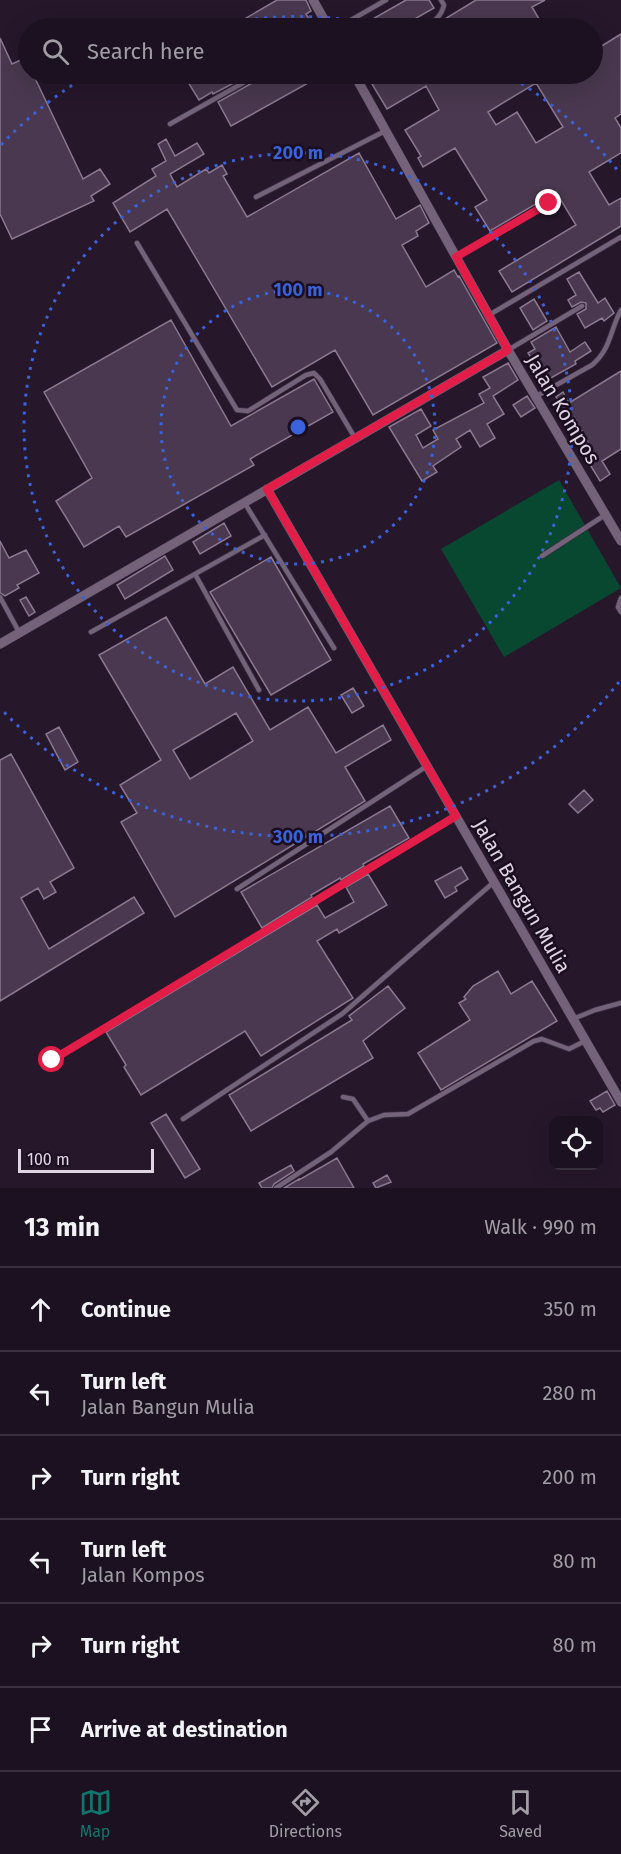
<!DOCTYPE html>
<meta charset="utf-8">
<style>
:root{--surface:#1c1120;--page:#291f2d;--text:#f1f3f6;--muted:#a09da5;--line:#3a313e;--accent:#0f766e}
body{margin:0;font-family:"Fira Sans",sans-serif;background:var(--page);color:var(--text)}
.controls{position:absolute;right:18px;bottom:18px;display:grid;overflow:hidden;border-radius:12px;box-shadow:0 6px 24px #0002}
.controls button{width:54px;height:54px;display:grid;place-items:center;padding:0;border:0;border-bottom:2px solid var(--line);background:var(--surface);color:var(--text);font:30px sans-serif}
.scale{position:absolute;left:18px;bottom:15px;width:136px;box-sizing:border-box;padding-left:6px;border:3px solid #e0d5e3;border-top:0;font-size:16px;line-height:21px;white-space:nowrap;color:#e0d5e3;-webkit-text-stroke:4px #1c0e21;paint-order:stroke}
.stop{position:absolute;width:18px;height:18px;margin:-14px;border:4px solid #e11d48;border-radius:50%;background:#fff}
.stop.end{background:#e11d48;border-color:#fff;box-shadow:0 2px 6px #0008}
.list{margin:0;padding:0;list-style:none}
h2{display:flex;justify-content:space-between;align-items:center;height:78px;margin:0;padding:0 24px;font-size:26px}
h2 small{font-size:20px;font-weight:400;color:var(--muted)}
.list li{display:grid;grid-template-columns:39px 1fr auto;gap:18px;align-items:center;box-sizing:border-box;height:84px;padding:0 24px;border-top:2px solid var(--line)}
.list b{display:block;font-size:22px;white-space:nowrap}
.list p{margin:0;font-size:20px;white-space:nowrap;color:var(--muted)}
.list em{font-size:20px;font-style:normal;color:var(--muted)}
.icon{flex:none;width:33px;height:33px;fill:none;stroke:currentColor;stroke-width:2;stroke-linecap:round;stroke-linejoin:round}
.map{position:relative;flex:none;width:621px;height:1188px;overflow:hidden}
.search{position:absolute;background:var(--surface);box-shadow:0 6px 24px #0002;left:18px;right:18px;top:18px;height:66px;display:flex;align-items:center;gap:15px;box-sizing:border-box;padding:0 21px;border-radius:33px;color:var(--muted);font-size:22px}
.sheet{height:582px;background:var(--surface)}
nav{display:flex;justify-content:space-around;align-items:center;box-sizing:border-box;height:84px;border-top:2px solid var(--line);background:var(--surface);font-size:16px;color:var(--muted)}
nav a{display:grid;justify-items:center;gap:3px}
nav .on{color:var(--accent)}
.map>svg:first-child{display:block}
</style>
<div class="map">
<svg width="621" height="1188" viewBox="0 0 621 1188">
<rect width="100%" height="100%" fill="#26172b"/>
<!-- green -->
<path fill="#084830" d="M 559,480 L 621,588 L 504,657 L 441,549 Z"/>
<!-- building -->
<path fill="#49384f" stroke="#8b7891" stroke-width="1.5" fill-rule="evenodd" d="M 277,0 L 306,0 L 311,11 L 306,14 L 315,28 L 229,28 Z
M 406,0 L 429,0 L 434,8 L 399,28 L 357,28 Z
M 476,0 L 545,0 L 532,7 L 539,19 L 524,28 L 430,28 Z
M 621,34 L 621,114 L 615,118 L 621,128 L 621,153 L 589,172 L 609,205 L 621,198 L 621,226 L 512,292 L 499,271 L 576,225 L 556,192 L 490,231 L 475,207 L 487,200 L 455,148 L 423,167 L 418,158 L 421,156 L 405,130 L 439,110 L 426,86 L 387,109 L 366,74 L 592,74 L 592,52 ZM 536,83 L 563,127 L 536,143 L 517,112 L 496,125 L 488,112 Z
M 0,38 L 12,64 L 25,58 L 28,65 L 28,74 L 33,74 L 83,179 L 100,169 L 110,184 L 91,196 L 94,201 L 12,239 L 0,214 Z
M 183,74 L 251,74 L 213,94 L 212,92 L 199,100 Z
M 263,74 L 305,74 L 310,82 L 231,126 L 218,102 L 261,78 Z
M 166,139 L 175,156 L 197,143 L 204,154 L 170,174 L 177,187 L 206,169 L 209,173 L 222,165 L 227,174 L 223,176 L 247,217 L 359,153 L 396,219 L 420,205 L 429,223 L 416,231 L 418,236 L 402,245 L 426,287 L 454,270 L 458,277 L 459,276 L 497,343 L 373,415 L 335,350 L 272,387 L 167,209 L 130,232 L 113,203 L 156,176 L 152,169 L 166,161 L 158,144 Z
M 579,272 L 598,303 L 605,298 L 614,313 L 604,321 L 602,318 L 585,328 L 577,314 L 586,309 L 586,303 L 581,302 L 572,307 L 568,300 L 576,295 L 567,279 Z
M 534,299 L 547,321 L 533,330 L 520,308 Z
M 171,320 L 231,426 L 314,379 L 333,412 L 250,459 L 254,465 L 126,537 L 119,526 L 84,547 L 56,501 L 92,478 L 44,392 Z
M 556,327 L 570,352 L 585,342 L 591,351 L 575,361 L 576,364 L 549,379 L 539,361 L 535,364 L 528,353 L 535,349 L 531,342 Z
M 508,363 L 518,380 L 493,396 L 504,414 L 487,424 L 495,438 L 480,447 L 470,430 L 456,439 L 461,447 L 433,466 L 437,472 L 422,481 L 389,427 L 421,409 L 431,426 L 416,435 L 423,448 L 438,439 L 433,430 L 484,403 L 479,394 L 490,388 L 483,377 Z
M 621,371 L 621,449 L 602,461 L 610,474 L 600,481 L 583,453 L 591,448 L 574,417 L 571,418 L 556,397 L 563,392 L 569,403 Z
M 527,396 L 535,408 L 521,417 L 513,405 Z
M 224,523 L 231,536 L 200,554 L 193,542 Z
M 0,541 L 9,558 L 26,550 L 39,573 L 17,585 L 19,588 L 5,596 L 0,593 Z
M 165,556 L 173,570 L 125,599 L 117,585 Z
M 271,557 L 331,660 L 271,695 L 210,592 Z
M 26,597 L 35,612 L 29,616 L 20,600 Z
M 166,617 L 205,684 L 233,667 L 270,730 L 308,707 L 336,753 L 383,725 L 391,740 L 345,767 L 365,801 L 175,917 L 121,822 L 137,813 L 120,785 L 161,760 L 99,655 ZM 236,713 L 253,741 L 190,779 L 173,750 Z
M 353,688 L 364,706 L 352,713 L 341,695 Z
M 59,727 L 78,762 L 65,770 L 46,734 Z
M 11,754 L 74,868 L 50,882 L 56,892 L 44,899 L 38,888 L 21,898 L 49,949 L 134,897 L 144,913 L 0,1001 L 0,760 Z
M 584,790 L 593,800 L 578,813 L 569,804 Z
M 390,806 L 409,838 L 363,864 L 364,866 L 341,880 L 340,878 L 311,895 L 312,897 L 262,928 L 241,892 Z
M 461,867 L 468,879 L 455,887 L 457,891 L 445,898 L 435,881 Z
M 368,874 L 387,905 L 339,933 L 337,929 L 317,941 L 353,998 L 261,1056 L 245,1031 L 141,1095 L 124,1067 L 126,1065 L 106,1032 L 317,905 L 325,918 L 354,902 L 346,887 Z
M 498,971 L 511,994 L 532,981 L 557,1021 L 441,1090 L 418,1053 L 470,1020 L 459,1003 L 466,999 L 464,997 L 473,986 Z
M 388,986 L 405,1008 L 363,1041 L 373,1058 L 251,1131 L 229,1095 L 352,1020 L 349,1016 Z
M 607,1091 L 615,1105 L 603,1112 L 600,1108 L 596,1110 L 590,1101 Z
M 166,1114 L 200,1169 L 185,1178 L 151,1123 Z
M 337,1158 L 354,1188 L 284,1188 L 299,1179 L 299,1180 Z
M 291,1165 L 294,1171 L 274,1184 L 272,1188 L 262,1188 L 259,1183 Z
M 387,1175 L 391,1182 L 376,1188 L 373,1183 Z"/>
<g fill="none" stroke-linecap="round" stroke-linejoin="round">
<!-- lane casing -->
<g stroke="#3d3141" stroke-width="6">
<path id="lane" d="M 337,28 L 386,0
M 422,28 C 433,22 441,18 444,5 L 441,0
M 170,124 L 259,74
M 256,197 L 385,131
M 137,243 L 237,410 L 248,411 L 306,375 L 314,373 L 320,379 L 355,438
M 456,257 L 549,203
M 489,315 L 621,237
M 508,350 L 582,306
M 535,397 L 592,365 C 611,349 610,330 621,310
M 244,502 L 334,648
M 542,556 L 605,515
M 195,574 L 259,690
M 0,597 L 19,632
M 621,598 L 618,607 L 621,612
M 91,632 L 265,535
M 237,889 L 427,766
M 573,1019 L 595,1010 L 621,1003
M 52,1060 L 455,816
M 343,1097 L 353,1099 L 368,1121
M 183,1119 L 342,1014 L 494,882
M 276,1188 L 331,1152 L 368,1121 L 384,1115 L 408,1114 L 534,1041 L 542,1039 L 569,1049 L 585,1041"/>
</g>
<!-- street casing -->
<g stroke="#3d3141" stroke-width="10">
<path id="street" d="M 313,0 L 329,28
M 354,74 L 508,350 L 621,541
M 267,489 L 621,1102
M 0,644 L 508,350"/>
</g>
<!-- lane -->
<use href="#lane" stroke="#74627a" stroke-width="4.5"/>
<!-- street -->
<use href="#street" stroke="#74627a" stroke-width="9"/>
</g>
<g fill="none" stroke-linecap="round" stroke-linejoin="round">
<!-- route -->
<path stroke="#e11d48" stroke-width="8" d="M 52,1060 L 456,816 L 267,489 L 508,350 L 456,257 L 549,203"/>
</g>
<!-- distance rings -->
<g fill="none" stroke="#3a62da" stroke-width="3" stroke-dasharray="3 6">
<circle cx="298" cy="427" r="137"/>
<circle cx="298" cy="427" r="274"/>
<path d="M619 682A410 410 0 0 1 1 709M1 145A410 410 0 0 1 90 74M202 28A410 410 0 0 1 394 28M506 74A410 410 0 0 1 619 172"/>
</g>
<g text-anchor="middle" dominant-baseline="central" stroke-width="5" stroke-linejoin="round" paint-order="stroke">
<!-- street labels -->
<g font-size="20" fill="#e0d5e3" stroke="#1c0e21">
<text transform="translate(563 409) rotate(59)">Jalan Kompos</text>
<text transform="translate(522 896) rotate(60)">Jalan Bangun Mulia</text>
</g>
</g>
<circle cx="298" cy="427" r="9" fill="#3a62da" stroke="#1c0e21" stroke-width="3"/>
<g font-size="18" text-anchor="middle" font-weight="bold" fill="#3a62da" stroke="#1c0e21" stroke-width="5" stroke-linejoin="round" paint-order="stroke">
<text x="298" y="159">200 m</text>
<text x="298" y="296">100 m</text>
<text x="298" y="843">300 m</text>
</g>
</svg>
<div class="controls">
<button><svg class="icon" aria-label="locate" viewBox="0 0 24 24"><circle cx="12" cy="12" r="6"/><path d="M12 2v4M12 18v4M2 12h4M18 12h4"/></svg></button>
</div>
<div class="scale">100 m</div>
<div class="stop" style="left:52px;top:1060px"></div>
<div class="stop end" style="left:549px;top:203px"></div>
<div class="search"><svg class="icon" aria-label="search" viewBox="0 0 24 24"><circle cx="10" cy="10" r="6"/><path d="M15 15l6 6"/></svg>Search here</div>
</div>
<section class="sheet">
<h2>13 min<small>Walk · 990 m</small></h2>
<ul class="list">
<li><svg class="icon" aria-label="ahead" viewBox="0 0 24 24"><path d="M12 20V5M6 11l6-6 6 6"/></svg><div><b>Continue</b></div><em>350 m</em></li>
<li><svg class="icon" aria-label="left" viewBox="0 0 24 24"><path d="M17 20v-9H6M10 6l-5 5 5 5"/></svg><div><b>Turn left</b><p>Jalan Bangun Mulia</p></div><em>280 m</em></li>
<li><svg class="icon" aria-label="right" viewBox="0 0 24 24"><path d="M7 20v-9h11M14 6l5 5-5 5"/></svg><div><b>Turn right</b></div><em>200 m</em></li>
<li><svg class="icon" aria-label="left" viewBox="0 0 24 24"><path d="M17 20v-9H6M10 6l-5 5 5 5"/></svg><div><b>Turn left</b><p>Jalan Kompos</p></div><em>80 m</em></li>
<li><svg class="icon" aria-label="right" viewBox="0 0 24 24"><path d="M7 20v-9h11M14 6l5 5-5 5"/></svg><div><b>Turn right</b></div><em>80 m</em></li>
<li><svg class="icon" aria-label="arrive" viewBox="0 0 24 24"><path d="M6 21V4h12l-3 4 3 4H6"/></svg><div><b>Arrive at destination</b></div></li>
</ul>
</section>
<nav>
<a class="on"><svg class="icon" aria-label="map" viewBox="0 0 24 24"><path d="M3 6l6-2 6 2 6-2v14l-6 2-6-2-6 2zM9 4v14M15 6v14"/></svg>Map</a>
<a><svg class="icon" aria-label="directions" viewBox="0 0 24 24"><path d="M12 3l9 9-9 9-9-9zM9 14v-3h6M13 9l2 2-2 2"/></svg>Directions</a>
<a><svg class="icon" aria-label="saved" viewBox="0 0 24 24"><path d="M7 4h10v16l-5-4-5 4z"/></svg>Saved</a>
</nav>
